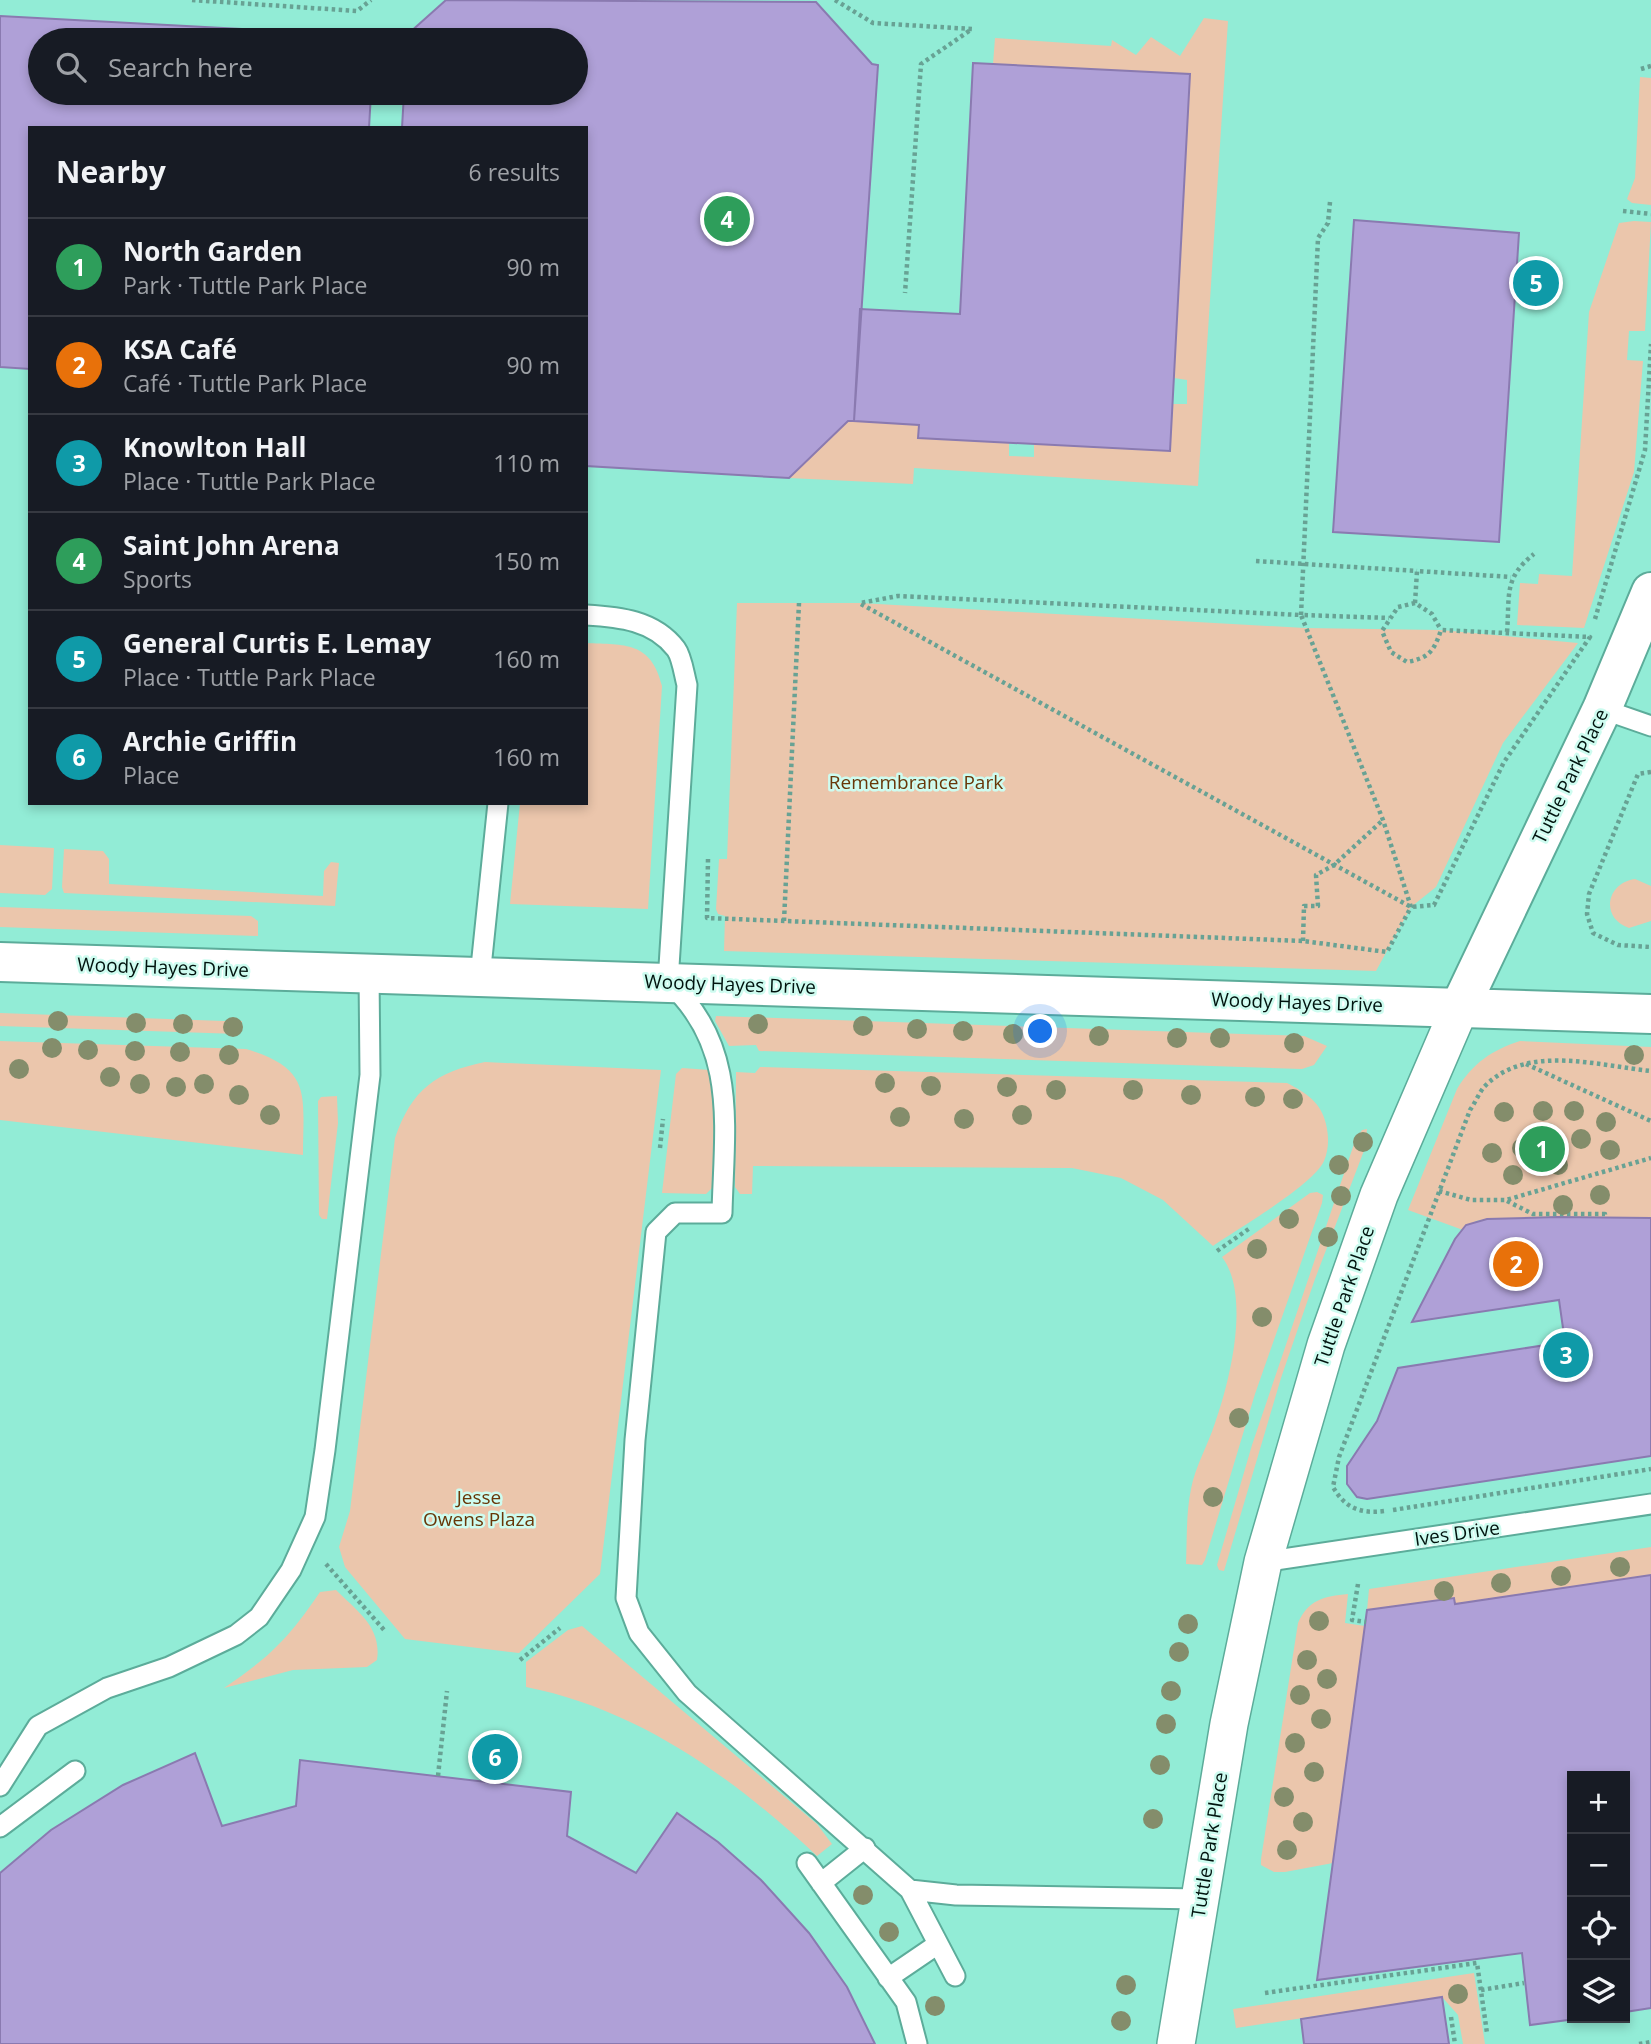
<!DOCTYPE html>
<meta charset="utf-8">
<style>
:root{--surface:#171b24;--page:#242831;--text:#f1f3f6;--muted:#9ea1a6;--line:#363941;--accent:#d93025}
body{margin:0;font-family:"Open Sans",sans-serif;background:var(--page);color:var(--text)}
.controls{position:absolute;right:21px;bottom:21px;display:grid;overflow:hidden;border-radius:0px;box-shadow:0 4px 10px #0003}
.controls button{width:63px;height:63px;display:grid;place-items:center;padding:0;border:0;border-bottom:2px solid var(--line);background:var(--surface);color:var(--text);font:35px sans-serif}
.you{position:absolute;left:1041px;top:1032px;width:24px;height:24px;margin:-18px;border:5px solid #fff;border-radius:50%;background:#1a73e8;box-shadow:0 0 0 10px #1a73e833}
.badge{display:grid;place-items:center;width:46px;height:46px;border-radius:50%;background:var(--accent);color:#fff;font-size:23px;font-weight:700}
.pin{position:absolute;translate:-50% -50%;border:4px solid #fff;box-shadow:0 2px 7px #0006}
.list{margin:0;padding:0;list-style:none}
h2{display:flex;justify-content:space-between;align-items:center;height:91px;margin:0;padding:0 28px;font-size:30px}
h2 small{font-size:23px;font-weight:400;color:var(--muted)}
.list li{display:grid;grid-template-columns:46px 1fr auto;gap:21px;align-items:center;box-sizing:border-box;height:98px;padding:0 28px;border-top:2px solid var(--line)}
.list b{display:block;font-size:26px;white-space:nowrap}
.list p{margin:0;font-size:23px;white-space:nowrap;color:var(--muted)}
.list em{font-size:23px;font-style:normal;color:var(--muted)}
.icon{flex:none;width:38px;height:38px;fill:none;stroke:currentColor;stroke-width:2;stroke-linecap:round;stroke-linejoin:round}
.map{position:relative;flex:none;width:1651px;height:2044px;overflow:hidden}
.search{position:absolute;background:var(--surface);box-shadow:0 4px 10px #0003;left:28px;top:28px;width:560px;height:77px;display:flex;align-items:center;gap:18px;box-sizing:border-box;padding:0 24px;border-radius:38px;color:var(--muted);font-size:26px}
.panel{position:absolute;background:var(--surface);box-shadow:0 4px 10px #0003;left:28px;top:126px;width:560px;height:679px;border-radius:0px}
.map>svg:first-child{display:block}
</style>
<div class="map">
<svg width="1651" height="2044" viewBox="0 0 1651 2044">
<rect width="100%" height="100%" fill="#a6f6e3"/>
<!-- built -->
<path fill="#92ecd6" fill-rule="evenodd" d="M 0,0 L 1651,0 L 1651,2044 L 0,2044 ZM 40,40 L 576,40 L 576,93 L 40,93 ZM 30,128 L 586,128 L 586,803 L 30,803 ZM 1572,1776 L 1625,1776 L 1625,2018 L 1572,2018 Z"/>
<!-- green -->
<path fill="#ebc6ac" d="M 1204,18 L 1228,21 L 1198,486 L 914,468 L 913,484 L 789,478 L 848,421 L 919,425 L 918,438 L 1009,443 L 1009,456 L 1034,457 L 1034,444 L 1170,451 L 1173,404 L 1187,404 L 1187,380 L 1174,378 L 1190,75 L 993,64 L 995,38 L 1111,46 L 1112,40 L 1136,55 L 1151,37 L 1180,56 Z
M 1640,77 L 1651,78 L 1651,205 L 1632,203 L 1627,199 L 1635,178 Z
M 1634,221 L 1651,222 L 1645,331 L 1629,331 L 1627,360 L 1643,361 L 1634,472 L 1584,628 L 1517,625 L 1520,583 L 1538,584 L 1539,574 L 1572,576 L 1589,312 L 1619,223 Z
M 737,603 L 860,603 L 1305,628 L 1441,630 L 1578,643 L 1503,743 L 1436,887 L 1411,907 L 1376,971 L 724,951 L 725,916 L 718,914 L 716,909 L 719,859 L 727,859 Z
M 586,643 C 625,645 651,641 662,686 L 648,909 L 510,904 L 520,803 L 586,803 Z
M 0,845 L 54,848 L 52,889 L 45,895 L 0,893 Z
M 64,849 L 103,851 L 109,859 L 109,884 L 323,896 L 324,871 L 331,862 L 339,863 L 335,906 L 64,893 L 62,887 Z
M 1635,879 L 1651,886 L 1651,921 L 1629,928 C 1600,918 1606,883 1635,879 Z
M 0,907 L 251,916 L 258,921 L 258,936 L 0,927 Z
M 0,1013 L 224,1021 L 242,1021 L 238,1034 L 0,1026 Z
M 716,1016 L 1304,1036 L 1327,1046 L 1314,1065 L 1302,1069 L 759,1051 L 756,1045 L 729,1046 L 715,1021 Z
M 0,1041 L 246,1049 C 313,1069 303,1095 303,1155 L 0,1120 Z
M 1520,1041 L 1651,1047 L 1651,1218 L 1487,1219 L 1476,1221 L 1463,1230 L 1408,1210 L 1457,1089 C 1473,1063 1492,1050 1520,1041 Z
M 485,1062 L 661,1070 L 600,1574 L 519,1653 L 405,1639 L 345,1567 L 339,1547 L 350,1511 L 395,1138 C 412,1089 436,1072 485,1062 Z
M 760,1067 L 1287,1083 C 1306,1093 1321,1102 1326,1124 C 1329,1137 1329,1149 1324,1161 C 1313,1185 1238,1229 1213,1246 L 1163,1200 L 1121,1178 L 1072,1168 L 753,1166 L 752,1194 L 740,1194 L 735,1187 L 736,1072 L 755,1073 Z
M 682,1068 L 710,1070 L 715,1097 L 713,1187 L 706,1194 L 662,1193 L 676,1074 Z
M 337,1096 L 338,1123 L 327,1219 L 322,1219 L 319,1215 L 318,1101 L 321,1097 Z
M 1367,1129 L 1365,1148 L 1315,1279 L 1281,1378 L 1224,1571 L 1219,1570 L 1217,1565 L 1252,1445 L 1355,1141 L 1362,1130 Z
M 1317,1192 L 1323,1195 L 1322,1203 L 1255,1394 L 1205,1560 L 1202,1565 L 1186,1564 C 1187,1540 1186,1513 1191,1489 C 1195,1467 1208,1445 1215,1423 C 1230,1381 1251,1295 1222,1257 L 1310,1193 Z
M 1651,1547 L 1651,1575 L 1455,1604 L 1454,1598 L 1367,1610 L 1369,1589 Z
M 336,1590 C 357,1611 382,1627 377,1660 L 367,1667 L 293,1670 L 224,1688 C 271,1656 288,1639 320,1592 Z
M 1348,1594 L 1345,1623 L 1365,1626 L 1333,1863 L 1285,1872 L 1274,1872 L 1261,1865 L 1261,1859 L 1298,1623 C 1308,1600 1324,1596 1348,1594 Z
M 582,1626 L 817,1824 L 832,1844 L 817,1856 C 735,1779 639,1709 526,1687 L 526,1662 L 568,1630 Z
M 1474,1973 L 1485,2044 L 1463,2044 L 1458,2015 L 1442,1997 L 1236,2028 L 1233,2009 Z"/>
<!-- building -->
<path fill="#afa0d7" stroke="#8a7ab0" stroke-width="2" d="M 446,0 L 816,2 L 872,64 L 878,65 L 854,421 L 848,421 L 789,478 L 586,466 L 586,128 L 402,128 L 404,93 L 576,93 L 576,40 L 408,40 L 408,34 Z
M 0,16 L 375,36 L 374,40 L 40,40 L 40,93 L 371,93 L 369,128 L 30,128 L 30,369 L 0,367 Z
M 973,63 L 1190,74 L 1170,451 L 918,438 L 919,425 L 854,421 L 860,309 L 960,314 Z
M 1354,220 L 1519,233 L 1499,542 L 1333,532 Z
M 1557,1217 L 1651,1218 L 1651,1456 L 1367,1499 L 1357,1497 L 1347,1484 L 1347,1466 L 1377,1421 L 1398,1368 L 1565,1342 L 1559,1300 L 1412,1322 L 1455,1239 L 1466,1225 L 1487,1219 Z
M 1651,1575 L 1651,2008 L 1625,2012 L 1625,1776 L 1572,1776 L 1572,2018 L 1583,2018 L 1530,2025 L 1522,1953 L 1317,1980 L 1367,1610 L 1454,1598 L 1455,1604 Z
M 195,1753 L 222,1826 L 296,1806 L 300,1760 L 571,1792 L 567,1836 L 636,1873 L 677,1813 L 718,1842 L 761,1880 L 809,1933 L 847,1987 L 875,2044 L 0,2044 L 0,1873 L 51,1830 L 123,1785 Z
M 1442,1997 L 1449,2044 L 1304,2044 L 1301,2019 Z"/>
<g fill="none" stroke-linecap="round" stroke-linejoin="round">
<!-- service casing -->
<g stroke="#5cac9a" stroke-width="23">
<path id="service" d="M 586,615 C 619,617 654,620 676,649 C 682,657 684,674 687,685 L 668,982 C 739,1046 724,1128 722,1213 L 675,1213 L 656,1232 L 635,1440 L 626,1598 L 639,1633 L 687,1693 L 910,1890 L 956,1895 L 1200,1899
M 1602,709 L 1651,726
M 480,977 L 498,803
M 1263,1562 L 1651,1504
M 0,1786 L 38,1726 L 107,1688 L 169,1667 L 236,1635 L 259,1617 L 291,1570 L 315,1517 L 325,1450 L 370,1075 L 369,973
M 0,1827 L 75,1771
M 807,1863 L 906,2002 L 917,2044
M 821,1883 L 865,1848
M 910,1890 L 955,1976
M 888,1978 L 938,1944"/>
</g>
<!-- minor casing -->
<g stroke="#5cac9a" stroke-width="40">
<path id="minor" d="M 1176,2044 L 1229,1724 L 1263,1562 L 1326,1345 L 1379,1195 L 1460,1007"/>
</g>
<!-- tertiary casing -->
<g stroke="#5cac9a" stroke-width="42">
<path id="tertiary" d="M 0,962 L 1651,1014
M 1460,1007 L 1602,709 L 1651,592"/>
</g>
<!-- path -->
<path stroke="#68a294" stroke-width="4.5" stroke-dasharray="3.5 3.5" stroke-linecap="butt" d="M 192,0 L 357,11 L 371,0
M 835,0 L 873,23 L 972,29 L 921,64 L 905,293
M 1641,69 L 1651,66
M 1330,202 L 1328,223 L 1318,238 L 1301,615 L 1389,618
M 1623,211 L 1651,214
M 1256,561 L 1417,571
M 1415,603 L 1417,571 L 1511,577
M 861,604 L 1411,907 L 1434,905 L 1504,762 L 1590,637 L 1441,630 C 1434,651 1429,658 1407,662 L 1391,652 L 1382,631 L 1398,607 L 1415,603 L 1432,614 L 1441,630
M 1595,619 L 1645,450 L 1651,344
M 1507,632 C 1510,596 1503,578 1534,554
M 1651,772 L 1638,774 L 1589,894 L 1587,914 L 1593,933 L 1618,945 L 1651,947
M 708,859 L 707,918 L 1303,941 L 1387,952 L 1411,907 L 1383,820 L 1301,615 L 898,596 L 860,603
M 784,921 L 799,603
M 1303,941 L 1304,906 L 1318,906 L 1316,875 L 1334,865 L 1383,820
M 1526,1064 L 1651,1121
M 660,1148 L 663,1119
M 1439,1191 L 1471,1200 L 1506,1200 L 1651,1158
M 1507,1201 L 1533,1214 L 1605,1214 L 1605,1217
M 1217,1251 L 1250,1228
M 1393,1510 L 1651,1469
M 1384,1511 C 1360,1514 1345,1508 1333,1487 L 1339,1457 L 1470,1110 C 1475,1103 1479,1093 1484,1087 C 1526,1043 1599,1066 1651,1071
M 326,1564 L 385,1631
M 1358,1584 L 1352,1620 L 1366,1622
M 520,1660 L 560,1628
M 438,1776 L 447,1691
M 1481,1990 L 1524,1983
M 1265,1993 L 1477,1963 L 1487,2033
M 1451,2017 L 1455,2044
M 1639,2044 L 1651,2042"/>
<!-- service -->
<use href="#service" stroke="#fff" stroke-width="19"/>
<!-- minor -->
<use href="#minor" stroke="#fff" stroke-width="37"/>
<!-- tertiary -->
<use href="#tertiary" stroke="#fff" stroke-width="38"/>
</g>
<!-- trees -->
<g fill="#848d6b">
<circle cx="58" cy="1021" r="10"/>
<circle cx="136" cy="1023" r="10"/>
<circle cx="183" cy="1024" r="10"/>
<circle cx="758" cy="1024" r="10"/>
<circle cx="863" cy="1026" r="10"/>
<circle cx="233" cy="1027" r="10"/>
<circle cx="917" cy="1029" r="10"/>
<circle cx="963" cy="1031" r="10"/>
<circle cx="1013" cy="1034" r="10"/>
<circle cx="1099" cy="1036" r="10"/>
<circle cx="1177" cy="1038" r="10"/>
<circle cx="1220" cy="1038" r="10"/>
<circle cx="1294" cy="1043" r="10"/>
<circle cx="52" cy="1048" r="10"/>
<circle cx="88" cy="1050" r="10"/>
<circle cx="135" cy="1051" r="10"/>
<circle cx="180" cy="1052" r="10"/>
<circle cx="229" cy="1055" r="10"/>
<circle cx="1634" cy="1055" r="10"/>
<circle cx="19" cy="1069" r="10"/>
<circle cx="110" cy="1077" r="10"/>
<circle cx="885" cy="1083" r="10"/>
<circle cx="140" cy="1084" r="10"/>
<circle cx="204" cy="1084" r="10"/>
<circle cx="931" cy="1086" r="10"/>
<circle cx="176" cy="1087" r="10"/>
<circle cx="1007" cy="1087" r="10"/>
<circle cx="1056" cy="1090" r="10"/>
<circle cx="1133" cy="1090" r="10"/>
<circle cx="239" cy="1095" r="10"/>
<circle cx="1191" cy="1095" r="10"/>
<circle cx="1255" cy="1097" r="10"/>
<circle cx="1293" cy="1099" r="10"/>
<circle cx="1543" cy="1111" r="10"/>
<circle cx="1574" cy="1111" r="10"/>
<circle cx="1504" cy="1112" r="10"/>
<circle cx="270" cy="1115" r="10"/>
<circle cx="1022" cy="1115" r="10"/>
<circle cx="900" cy="1117" r="10"/>
<circle cx="964" cy="1119" r="10"/>
<circle cx="1606" cy="1122" r="10"/>
<circle cx="1548" cy="1133" r="10"/>
<circle cx="1581" cy="1139" r="10"/>
<circle cx="1363" cy="1142" r="10"/>
<circle cx="1522" cy="1148" r="10"/>
<circle cx="1610" cy="1150" r="10"/>
<circle cx="1492" cy="1153" r="10"/>
<circle cx="1339" cy="1165" r="10"/>
<circle cx="1558" cy="1165" r="10"/>
<circle cx="1513" cy="1175" r="10"/>
<circle cx="1600" cy="1195" r="10"/>
<circle cx="1341" cy="1196" r="10"/>
<circle cx="1563" cy="1205" r="10"/>
<circle cx="1289" cy="1219" r="10"/>
<circle cx="1328" cy="1237" r="10"/>
<circle cx="1257" cy="1249" r="10"/>
<circle cx="1262" cy="1317" r="10"/>
<circle cx="1239" cy="1418" r="10"/>
<circle cx="1213" cy="1497" r="10"/>
<circle cx="1620" cy="1567" r="10"/>
<circle cx="1561" cy="1576" r="10"/>
<circle cx="1501" cy="1583" r="10"/>
<circle cx="1444" cy="1591" r="10"/>
<circle cx="1319" cy="1621" r="10"/>
<circle cx="1188" cy="1624" r="10"/>
<circle cx="1179" cy="1652" r="10"/>
<circle cx="1307" cy="1660" r="10"/>
<circle cx="1327" cy="1679" r="10"/>
<circle cx="1171" cy="1691" r="10"/>
<circle cx="1300" cy="1695" r="10"/>
<circle cx="1321" cy="1719" r="10"/>
<circle cx="1166" cy="1724" r="10"/>
<circle cx="1295" cy="1743" r="10"/>
<circle cx="1160" cy="1765" r="10"/>
<circle cx="1314" cy="1772" r="10"/>
<circle cx="1284" cy="1797" r="10"/>
<circle cx="1153" cy="1819" r="10"/>
<circle cx="1303" cy="1822" r="10"/>
<circle cx="1287" cy="1850" r="10"/>
<circle cx="863" cy="1895" r="10"/>
<circle cx="889" cy="1932" r="10"/>
<circle cx="1126" cy="1985" r="10"/>
<circle cx="1458" cy="1994" r="10"/>
<circle cx="935" cy="2006" r="10"/>
<circle cx="1121" cy="2021" r="10"/>
</g>
<g text-anchor="middle" dominant-baseline="central" stroke-width="5" stroke-linejoin="round" paint-order="stroke">
<!-- street labels -->
<g font-size="19" fill="#00130e" stroke="#cefcf0">
<text transform="translate(1570 776) rotate(-64)">Tuttle Park Place</text>
<text transform="translate(163 967) rotate(2)">Woody Hayes Drive</text>
<text transform="translate(730 984) rotate(2)">Woody Hayes Drive</text>
<text transform="translate(1297 1002) rotate(2)">Woody Hayes Drive</text>
<text transform="translate(1344 1296) rotate(-71)">Tuttle Park Place</text>
<text transform="translate(1457 1533) rotate(-8)">Ives Drive</text>
<text transform="translate(1209 1845) rotate(-81)">Tuttle Park Place</text>
</g>
<!-- park labels -->
<g font-size="19" fill="#683708" stroke="#cefcf0">
<text x="916" y="782">Remembrance Park</text>
<text x="479" y="1497">Jesse<tspan x="479" dy="22">Owens Plaza</tspan></text>
</g>
</g>
</svg>
<div class="controls">
<button>+</button>
<button>−</button>
<button><svg class="icon" aria-label="locate" viewBox="0 0 24 24"><circle cx="12" cy="12" r="6"/><path d="M12 2v4M12 18v4M2 12h4M18 12h4"/></svg></button>
<button><svg class="icon" aria-label="layers" viewBox="0 0 24 24"><path d="M12 4l9 5-9 5-9-5zM3 14l9 5 9-5"/></svg></button>
</div>
<div class="you"></div>
<div class="pin badge" style="left:1542px;top:1149px;background:#2e9e5b">1</div>
<div class="pin badge" style="left:1516px;top:1264px;background:#e8710a">2</div>
<div class="pin badge" style="left:1566px;top:1355px;background:#0f9aa8">3</div>
<div class="pin badge" style="left:727px;top:219px;background:#2e9e5b">4</div>
<div class="pin badge" style="left:1536px;top:283px;background:#0f9aa8">5</div>
<div class="pin badge" style="left:495px;top:1757px;background:#0f9aa8">6</div>
<div class="search"><svg class="icon" aria-label="search" viewBox="0 0 24 24"><circle cx="10" cy="10" r="6"/><path d="M15 15l6 6"/></svg>Search here</div>
<section class="panel">
<h2>Nearby<small>6 results</small></h2>
<ul class="list">
<li><span class="badge" style="background:#2e9e5b">1</span><div><b>North Garden</b><p>Park · Tuttle Park Place</p></div><em>90 m</em></li>
<li><span class="badge" style="background:#e8710a">2</span><div><b>KSA Café</b><p>Café · Tuttle Park Place</p></div><em>90 m</em></li>
<li><span class="badge" style="background:#0f9aa8">3</span><div><b>Knowlton Hall</b><p>Place · Tuttle Park Place</p></div><em>110 m</em></li>
<li><span class="badge" style="background:#2e9e5b">4</span><div><b>Saint John Arena</b><p>Sports</p></div><em>150 m</em></li>
<li><span class="badge" style="background:#0f9aa8">5</span><div><b>General Curtis E. Lemay</b><p>Place · Tuttle Park Place</p></div><em>160 m</em></li>
<li><span class="badge" style="background:#0f9aa8">6</span><div><b>Archie Griffin</b><p>Place</p></div><em>160 m</em></li>
</ul>
</section>
</div>
